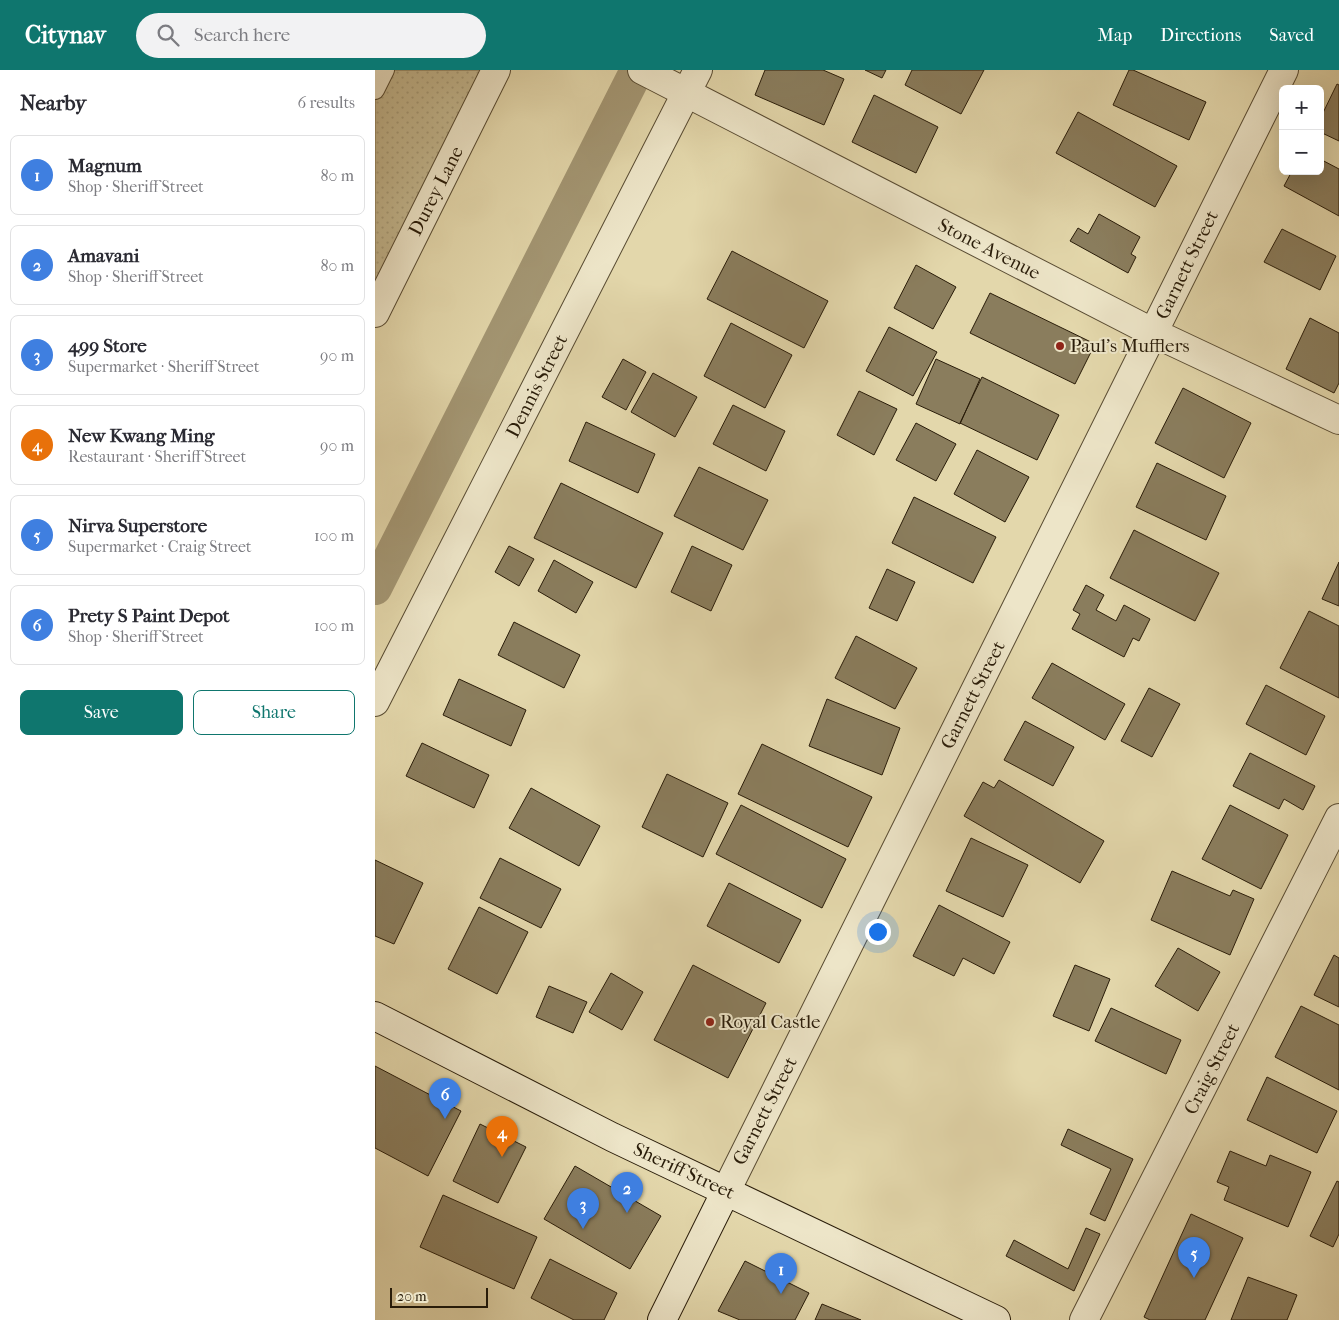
<!DOCTYPE html>
<meta charset="utf-8">
<style>
:root{--surface:#fff;--page:#f2f2f3;--text:#2b2b33;--muted:#7c7c81;--line:#e1e1e2;--accent:#0f766e}
body{margin:0;font-family:"IM FELL French Canon",serif;background:var(--page);color:var(--text)}
.controls{position:absolute;right:15px;top:15px;display:grid;overflow:hidden;border-radius:8px;box-shadow:0 5px 20px #0002}
.controls button{width:45px;height:45px;display:grid;place-items:center;padding:0;border:0;border-bottom:1px solid var(--line);background:var(--surface);color:var(--text);font:25px sans-serif}
.scale{position:absolute;left:15px;bottom:12px;width:98px;box-sizing:border-box;padding-left:5px;border:2px solid #291c09;border-top:0;font-size:14px;line-height:18px;white-space:nowrap;color:#291c09;-webkit-text-stroke:4px #ede5c8;paint-order:stroke}
.you{position:absolute;left:502px;top:861px;width:18px;height:18px;margin:-12px;border:4px solid #fff;border-radius:50%;background:#1a73e8;box-shadow:0 0 0 8px #1a73e833}
.badge{display:grid;place-items:center;width:32px;height:32px;border-radius:50%;background:var(--accent);color:#fff;font-size:16px;font-weight:700}
.pin{position:absolute;translate:-50% -41px;filter:drop-shadow(0 1px 2px #0008)}
.pin::after{content:'';position:absolute;top:26px;width:18px;height:15px;background:inherit;clip-path:polygon(0 0,100% 0,50% 100%)}
.list{margin:0;padding:0;list-style:none}
h2{display:flex;justify-content:space-between;align-items:center;height:65px;margin:0;padding:0 20px;font-size:21px}
h2 small{font-size:16px;font-weight:400;color:var(--muted)}
.list li{display:grid;grid-template-columns:32px 1fr auto;gap:15px;align-items:center;box-sizing:border-box;height:80px;margin:0 10px 10px;padding:0 10px;border:1px solid var(--line);border-radius:8px}
.list b{display:block;font-size:19px;white-space:nowrap}
.list p{margin:0;font-size:16px;white-space:nowrap;color:var(--muted)}
.list em{font-size:16px;font-style:normal;color:var(--muted)}
.actions{display:flex;gap:10px;padding:15px 20px}
.actions a{flex:1;padding:11px 0;border:1px solid var(--accent);border-radius:8px;text-align:center;font-size:18px;color:var(--accent)}
.actions .main{background:var(--accent);color:#fff}
.icon{flex:none;width:28px;height:28px;fill:none;stroke:currentColor;stroke-width:2;stroke-linecap:round;stroke-linejoin:round}
.map{position:relative;flex:none;width:964px;height:1250px;overflow:hidden}
header{display:flex;align-items:center;gap:30px;box-sizing:border-box;height:70px;padding:0 25px;background:var(--accent);color:#fff}
header strong{font-size:24px}
nav{display:flex;gap:28px;margin-inline-start:auto;font-size:18px}
.search{width:350px;height:45px;background:var(--page);display:flex;align-items:center;gap:12px;box-sizing:border-box;padding:0 18px;border-radius:28px;color:var(--muted);font-size:19px}
main{display:flex}
aside{flex:1;background:var(--surface)}
.map>svg:first-child{display:block}
</style>
<header>
<strong>Citynav</strong>
<div class="search"><svg class="icon" aria-label="search" viewBox="0 0 24 24"><circle cx="10" cy="10" r="6"/><path d="M15 15l6 6"/></svg>Search here</div>
<nav><a>Map</a><a>Directions</a><a>Saved</a></nav>
</header>
<main>
<aside>
<h2>Nearby<small>6 results</small></h2>
<ul class="list">
<li><span class="badge" style="background:#3f7fe0">1</span><div><b>Magnum</b><p>Shop · Sheriff Street</p></div><em>80 m</em></li>
<li><span class="badge" style="background:#3f7fe0">2</span><div><b>Amavani</b><p>Shop · Sheriff Street</p></div><em>80 m</em></li>
<li><span class="badge" style="background:#3f7fe0">3</span><div><b>499 Store</b><p>Supermarket · Sheriff Street</p></div><em>90 m</em></li>
<li><span class="badge" style="background:#e8710a">4</span><div><b>New Kwang Ming</b><p>Restaurant · Sheriff Street</p></div><em>90 m</em></li>
<li><span class="badge" style="background:#3f7fe0">5</span><div><b>Nirva Superstore</b><p>Supermarket · Craig Street</p></div><em>100 m</em></li>
<li><span class="badge" style="background:#3f7fe0">6</span><div><b>Prety S Paint Depot</b><p>Shop · Sheriff Street</p></div><em>100 m</em></li>
</ul>
<div class="actions"><a class="main">Save</a><a>Share</a></div>
</aside>
<div class="map">
<svg width="964" height="1250" viewBox="0 0 964 1250">
<defs>
<pattern id="park-dots" width="8" height="8" patternUnits="userSpaceOnUse" patternTransform="scale(1.25)"><rect width="8" height="8" fill="#c3b78f"/><path d="M2 2h.1M6 6h.1" fill="none" stroke="#a89d7a" stroke-width="1.8" stroke-linecap="round"/></pattern>
</defs>
<rect width="100%" height="100%" fill="#e3d7ab"/>
<filter id="stains"><feTurbulence type="fractalNoise" baseFrequency=".004" numOctaves="4"/><feColorMatrix values="0 0 0 0 .2 0 0 0 0 .09 0 0 0 0 .02 0 0 0 .5 -.17"/></filter>
<radialGradient id="worn" r=".72"><stop offset=".6" stop-color="#630" stop-opacity="0"/><stop offset="1" stop-color="#630" stop-opacity=".3"/></radialGradient>
<!-- park -->
<path fill="url(#park-dots)" stroke="#766a4c" d="M 0,0 L 112,0 L 0,223 Z"/>
<g fill="none" stroke-linecap="round" stroke-linejoin="round">
<!-- canal -->
<path stroke="#a49774" stroke-width="34" d="M 0,518 L 262,0"/>
</g>
<!-- building -->
<path fill="#8a7d5d" stroke="#291c09" d="M 390,0 L 448,0 L 469,9 L 449,55 L 380,25 Z
M 490,0 L 511,0 L 507,8 Z
M 537,0 L 609,0 L 586,44 L 530,15 Z
M 754,0 L 758,0 L 831,32 L 814,70 L 738,35 Z
M 962,14 L 964,15 L 964,71 L 945,62 L 945,49 Z
M 499,25 L 563,57 L 541,103 L 477,72 Z
M 703,42 L 802,96 L 780,137 L 681,83 Z
M 945,89 L 964,99 L 964,146 L 909,116 L 917,101 L 945,101 Z
M 724,144 L 765,167 L 756,184 L 761,187 L 753,203 L 695,171 L 703,158 L 713,164 Z
M 907,159 L 961,186 L 945,220 L 889,192 Z
M 357,181 L 453,231 L 429,278 L 332,229 Z
M 541,195 L 581,217 L 558,259 L 519,238 Z
M 615,223 L 720,274 L 700,314 L 595,263 Z
M 935,248 L 964,263 L 964,313 L 959,323 L 911,299 Z
M 356,253 L 417,285 L 390,338 L 329,306 Z
M 514,257 L 562,282 L 538,326 L 491,301 Z
M 248,289 L 271,302 L 251,340 L 227,327 Z
M 561,289 L 605,309 L 585,354 L 541,334 Z
M 278,303 L 322,327 L 300,367 L 256,342 Z
M 607,307 L 684,345 L 662,390 L 585,353 Z
M 808,318 L 876,353 L 849,408 L 780,373 Z
M 484,321 L 522,339 L 499,385 L 462,365 Z
M 358,335 L 410,361 L 391,401 L 338,374 Z
M 211,352 L 280,384 L 263,423 L 194,391 Z
M 541,353 L 581,374 L 561,411 L 521,390 Z
M 602,380 L 654,407 L 630,452 L 579,424 Z
M 782,393 L 851,426 L 831,470 L 761,437 Z
M 324,397 L 393,430 L 368,480 L 299,446 Z
M 186,413 L 288,463 L 261,518 L 159,468 Z
M 539,427 L 621,467 L 598,513 L 517,473 Z
M 759,460 L 844,503 L 820,551 L 735,508 Z
M 134,476 L 159,489 L 144,516 L 120,502 Z
M 317,476 L 357,495 L 336,541 L 296,522 Z
M 179,490 L 218,512 L 201,543 L 163,521 Z
M 964,492 L 964,536 L 947,529 Z
M 512,499 L 540,512 L 522,551 L 494,538 Z
M 711,515 L 729,525 L 721,540 L 741,551 L 749,535 L 775,549 L 764,571 L 758,568 L 749,587 L 697,559 L 705,544 L 698,540 Z
M 934,541 L 964,556 L 964,628 L 905,598 Z
M 139,552 L 205,585 L 189,618 L 123,585 Z
M 481,566 L 542,598 L 520,639 L 460,608 Z
M 677,593 L 750,634 L 730,670 L 657,628 Z
M 84,609 L 151,640 L 136,676 L 68,645 Z
M 891,615 L 950,646 L 931,685 L 871,654 Z
M 774,618 L 805,634 L 777,687 L 746,671 Z
M 452,629 L 525,658 L 507,705 L 434,676 Z
M 650,651 L 699,677 L 678,716 L 629,690 Z
M 47,673 L 114,705 L 99,738 L 31,706 Z
M 387,674 L 497,727 L 473,777 L 363,724 Z
M 875,683 L 940,716 L 928,740 L 909,729 L 904,739 L 858,716 Z
M 292,704 L 353,733 L 328,787 L 267,757 Z
M 624,710 L 729,771 L 705,813 L 589,746 L 608,712 L 619,718 Z
M 156,718 L 225,756 L 204,796 L 134,758 Z
M 366,735 L 471,789 L 447,838 L 341,784 Z
M 855,735 L 913,765 L 886,819 L 827,789 Z
M 596,768 L 653,795 L 628,847 L 571,821 Z
M 125,788 L 186,819 L 166,858 L 105,828 Z
M 0,790 L 48,813 L 19,874 L 0,866 Z
M 797,801 L 855,826 L 858,820 L 879,829 L 855,885 L 776,850 Z
M 354,813 L 426,850 L 404,893 L 332,856 Z
M 564,835 L 635,872 L 619,904 L 588,888 L 579,906 L 538,886 Z
M 104,837 L 153,862 L 122,924 L 73,899 Z
M 803,878 L 845,902 L 823,941 L 780,916 Z
M 959,885 L 964,888 L 964,937 L 939,925 Z
M 318,895 L 391,933 L 353,1008 L 279,970 Z
M 700,895 L 735,909 L 714,961 L 678,946 Z
M 236,903 L 268,922 L 247,960 L 214,942 Z
M 174,916 L 212,932 L 198,963 L 161,947 Z
M 926,936 L 964,955 L 964,1020 L 900,987 Z
M 736,938 L 806,970 L 791,1004 L 720,971 Z
M 0,996 L 86,1041 L 53,1106 L 0,1078 Z
M 892,1007 L 962,1041 L 942,1083 L 872,1050 Z
M 105,1054 L 151,1077 L 123,1133 L 78,1111 Z
M 693,1059 L 758,1089 L 730,1151 L 715,1144 L 736,1099 L 686,1075 Z
M 855,1081 L 891,1096 L 895,1085 L 936,1102 L 913,1157 L 849,1130 L 854,1117 L 842,1112 Z
M 200,1096 L 286,1146 L 255,1199 L 169,1149 Z
M 962,1111 L 964,1112 L 964,1164 L 958,1177 L 935,1166 Z
M 68,1125 L 162,1167 L 139,1219 L 45,1177 Z
M 816,1144 L 868,1168 L 830,1250 L 775,1250 L 769,1247 Z
M 711,1158 L 725,1164 L 699,1221 L 631,1186 L 639,1170 L 693,1199 Z
M 175,1189 L 242,1223 L 229,1250 L 199,1250 L 156,1228 Z
M 370,1191 L 434,1223 L 420,1250 L 365,1250 L 343,1241 Z
M 873,1207 L 922,1225 L 912,1250 L 856,1250 Z
M 447,1234 L 486,1250 L 440,1250 Z"/>
<g fill="none" stroke-linecap="round" stroke-linejoin="round">
<!-- lane casing -->
<g stroke="#584b32" stroke-width="20">
<path id="lane" d="M 0,20 L 10,0"/>
</g>
<!-- street casing -->
<g stroke="#584b32" stroke-width="30">
<path id="street" d="M 267,0 L 779,263 L 964,350
M 0,243 L 121,0
M 0,632 L 323,0
M 351,1121 L 909,0
M 709,1250 L 964,748"/>
</g>
<!-- secondary casing -->
<g stroke="#291c09" stroke-width="30">
<path id="secondary" d="M 0,946 L 237,1067 L 621,1250
M 287,1250 L 351,1121"/>
</g>
<!-- lane -->
<use href="#lane" stroke="#ede5c8" stroke-width="18"/>
<!-- street -->
<use href="#street" stroke="#ede5c8" stroke-width="28"/>
<!-- secondary -->
<use href="#secondary" stroke="#ede5c8" stroke-width="28"/>
</g>
<!-- markers -->
<g fill="#8f2418" stroke="#ede5c8" stroke-width="2">
<circle cx="685" cy="276" r="5"/>
<circle cx="335" cy="952" r="5"/>
</g>
<g text-anchor="middle" dominant-baseline="central" stroke-width="4" stroke-linejoin="round" paint-order="stroke">
<!-- street labels -->
<g font-size="19" fill="#291c09" stroke="#ede5c8">
<text transform="translate(61 121) rotate(-63)">Durey Lane</text>
<text transform="translate(614 179) rotate(27)">Stone Avenue</text>
<text transform="translate(812 195) rotate(-64)">Garnett Street</text>
<text transform="translate(162 316) rotate(-63)">Dennis Street</text>
<text transform="translate(598 625) rotate(-63)">Garnett Street</text>
<text transform="translate(837 999) rotate(-63)">Craig Street</text>
<text transform="translate(390 1041) rotate(-63)">Garnett Street</text>
<text transform="translate(309 1101) rotate(25)">Sheriff Street</text>
</g>
<!-- poi labels -->
<g font-size="19" fill="#291c09" stroke="#ede5c8" text-anchor="start">
<text x="695" y="276">Paul’s Mufflers</text>
<text x="345" y="952">Royal Castle</text>
</g>
</g>
<rect width="100%" height="100%" filter="url(#stains)"/>
<rect width="100%" height="100%" fill="url(#worn)"/>
</svg>
<div class="controls">
<button>+</button>
<button>−</button>
</div>
<div class="scale">20 m</div>
<div class="you"></div>
<div class="pin badge" style="left:406px;top:1224px;background:#3f7fe0">1</div>
<div class="pin badge" style="left:252px;top:1143px;background:#3f7fe0">2</div>
<div class="pin badge" style="left:208px;top:1159px;background:#3f7fe0">3</div>
<div class="pin badge" style="left:127px;top:1087px;background:#e8710a">4</div>
<div class="pin badge" style="left:819px;top:1208px;background:#3f7fe0">5</div>
<div class="pin badge" style="left:70px;top:1049px;background:#3f7fe0">6</div>
</div>
</main>
